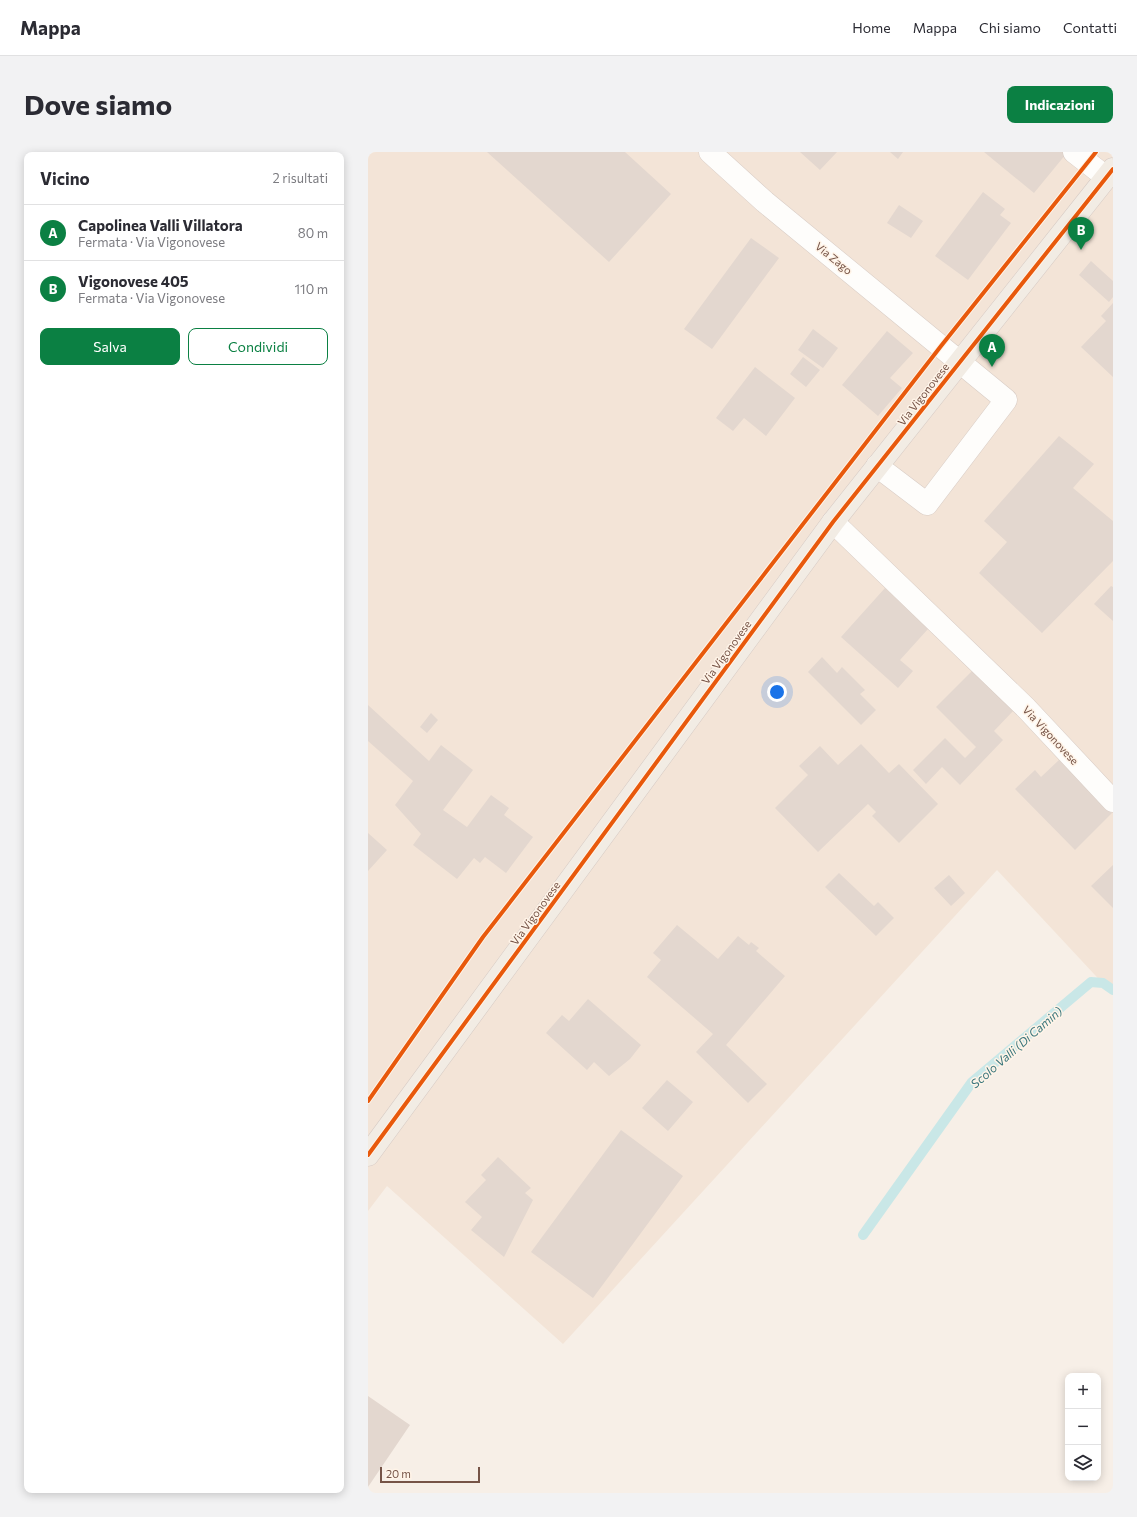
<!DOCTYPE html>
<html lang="it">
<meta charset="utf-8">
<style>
:root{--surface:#fff;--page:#f2f2f3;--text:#2b2b33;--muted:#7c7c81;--line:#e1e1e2;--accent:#0b8043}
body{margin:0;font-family:Commissioner,sans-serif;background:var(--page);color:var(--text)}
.controls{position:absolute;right:12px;bottom:12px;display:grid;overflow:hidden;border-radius:8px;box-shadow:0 2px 10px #0003}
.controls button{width:36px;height:36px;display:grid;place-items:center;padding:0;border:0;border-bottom:1px solid var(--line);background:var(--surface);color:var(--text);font:20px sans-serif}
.scale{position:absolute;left:12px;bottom:10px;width:100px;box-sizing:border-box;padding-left:4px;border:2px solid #765447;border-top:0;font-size:11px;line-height:14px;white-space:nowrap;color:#765447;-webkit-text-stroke:3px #fff4e8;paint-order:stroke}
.you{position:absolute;left:409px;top:540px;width:14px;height:14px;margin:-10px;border:3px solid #fff;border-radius:50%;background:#1a73e8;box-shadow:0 0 0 6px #1a73e833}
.badge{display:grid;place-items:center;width:26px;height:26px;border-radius:50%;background:var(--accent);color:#fff;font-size:13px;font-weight:700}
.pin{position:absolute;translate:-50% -33px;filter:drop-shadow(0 1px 2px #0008)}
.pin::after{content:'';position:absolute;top:21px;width:14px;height:12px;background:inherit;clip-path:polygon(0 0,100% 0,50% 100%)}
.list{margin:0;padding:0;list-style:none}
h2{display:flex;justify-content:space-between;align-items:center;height:52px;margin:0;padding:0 16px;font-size:17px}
h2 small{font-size:13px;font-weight:400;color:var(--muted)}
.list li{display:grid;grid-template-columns:26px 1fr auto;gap:12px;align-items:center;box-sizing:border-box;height:56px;padding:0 16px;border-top:1px solid var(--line)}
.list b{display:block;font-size:15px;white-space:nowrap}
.list p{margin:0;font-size:13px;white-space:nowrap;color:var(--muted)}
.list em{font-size:13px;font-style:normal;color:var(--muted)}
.actions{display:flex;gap:8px;padding:12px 16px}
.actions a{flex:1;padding:9px 0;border:1px solid var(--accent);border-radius:8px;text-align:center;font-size:14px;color:var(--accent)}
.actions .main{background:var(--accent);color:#fff}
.icon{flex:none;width:22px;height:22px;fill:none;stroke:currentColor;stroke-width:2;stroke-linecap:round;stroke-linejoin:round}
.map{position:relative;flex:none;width:745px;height:1341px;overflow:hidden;border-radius:8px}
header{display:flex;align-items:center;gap:24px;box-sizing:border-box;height:56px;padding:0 20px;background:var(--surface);border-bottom:1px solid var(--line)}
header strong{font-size:19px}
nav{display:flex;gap:22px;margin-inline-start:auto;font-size:14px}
.intro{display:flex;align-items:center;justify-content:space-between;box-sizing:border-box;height:96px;padding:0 24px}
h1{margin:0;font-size:28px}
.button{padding:10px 18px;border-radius:8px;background:var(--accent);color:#fff;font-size:14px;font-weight:700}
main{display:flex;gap:24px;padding:0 24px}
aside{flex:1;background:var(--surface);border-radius:8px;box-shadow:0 2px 10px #0003}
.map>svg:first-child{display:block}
</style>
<header>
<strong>Mappa</strong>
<nav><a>Home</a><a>Mappa</a><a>Chi siamo</a><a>Contatti</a></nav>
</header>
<div class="intro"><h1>Dove siamo</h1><a class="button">Indicazioni</a></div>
<main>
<aside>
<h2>Vicino<small>2 risultati</small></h2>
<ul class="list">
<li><span class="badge">A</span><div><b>Capolinea Valli Villatora</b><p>Fermata · Via Vigonovese</p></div><em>80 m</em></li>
<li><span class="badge">B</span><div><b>Vigonovese 405</b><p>Fermata · Via Vigonovese</p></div><em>110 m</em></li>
</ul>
<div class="actions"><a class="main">Salva</a><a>Condividi</a></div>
</aside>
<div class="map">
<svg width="745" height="1341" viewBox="0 0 745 1341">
<rect width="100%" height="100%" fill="#f7efe7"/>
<!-- residential -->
<path fill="#f3e4d7" d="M 0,0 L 745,0 L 745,833 L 740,837 L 629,718 L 195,1192 L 19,1034 L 0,1059 Z"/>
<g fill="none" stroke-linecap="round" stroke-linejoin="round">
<!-- stream -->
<path stroke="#c9e7e7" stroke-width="10" d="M 495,1083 L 604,930 L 723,830 L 735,831 L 745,838"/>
</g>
<!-- building -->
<path fill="#e3d7cf" d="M 119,0 L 257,0 L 303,42 L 241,110 Z
M 432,0 L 469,0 L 452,18 Z
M 522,0 L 535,0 L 530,7 Z
M 616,0 L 696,0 L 698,2 L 666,41 Z
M 615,40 L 637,57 L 632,63 L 643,71 L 600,128 L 567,104 Z
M 531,53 L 555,69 L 543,86 L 519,71 Z
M 383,86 L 411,106 L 344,197 L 316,177 Z
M 723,109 L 745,129 L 745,145 L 741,150 L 711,123 Z
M 745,151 L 745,225 L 713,195 L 738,169 L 733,164 Z
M 445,177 L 470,196 L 455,216 L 430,198 Z
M 519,179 L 545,201 L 522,226 L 534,236 L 510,264 L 474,233 Z
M 435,205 L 452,218 L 438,235 L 422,222 Z
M 387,215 L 427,246 L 398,284 L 376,266 L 365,279 L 348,266 Z
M 691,284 L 726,312 L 705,336 L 745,369 L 745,409 L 674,481 L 611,421 L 639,390 L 616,369 Z
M 743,434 L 745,435 L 745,469 L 726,452 Z
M 517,436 L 560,477 L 532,508 L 545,519 L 530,536 L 473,485 Z
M 454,505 L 469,521 L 474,515 L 497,538 L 492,542 L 508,558 L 493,573 L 440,520 Z
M 605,518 L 646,558 L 626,579 L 635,588 L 592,633 L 574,615 L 558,632 L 545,618 L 577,586 L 597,606 L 608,595 L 568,555 Z
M 0,553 L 61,609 L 73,593 L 105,618 L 75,658 L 99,675 L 123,643 L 141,656 L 136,663 L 165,685 L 138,721 L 117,705 L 112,711 L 106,706 L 89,727 L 45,693 L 53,682 L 27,653 L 45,629 L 0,589 Z
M 63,561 L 70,568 L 59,581 L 52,575 Z
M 493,592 L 521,621 L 531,612 L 570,652 L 531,691 L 504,664 L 508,660 L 500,652 L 450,700 L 407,656 L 440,623 L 431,614 L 452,594 L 470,613 Z
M 691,608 L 744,661 L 707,698 L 647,637 L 667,618 L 673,625 Z
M 0,681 L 19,698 L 0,719 Z
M 745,713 L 745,756 L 723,734 Z
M 471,721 L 506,754 L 510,750 L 526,766 L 508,784 L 457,735 Z
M 581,723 L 597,741 L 583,754 L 566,736 Z
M 309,773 L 350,807 L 370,784 L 381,793 L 383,790 L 391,796 L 388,799 L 417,824 L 358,893 L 399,932 L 380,951 L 328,900 L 345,882 L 279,825 L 293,808 L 285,801 Z
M 220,847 L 273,893 L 262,907 L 241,924 L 226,910 L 219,918 L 178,881 L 194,863 L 201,869 Z
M 299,928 L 325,950 L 300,979 L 274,956 Z
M 253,978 L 315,1024 L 225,1146 L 163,1100 Z
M 130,1005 L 163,1036 L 157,1041 L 165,1048 L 136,1105 L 103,1078 L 114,1065 L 97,1050 L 118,1028 L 113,1023 Z
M 0,1244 L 42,1273 L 0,1335 Z"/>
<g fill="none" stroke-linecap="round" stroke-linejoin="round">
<!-- minor casing -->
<g stroke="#d8ccc5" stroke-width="23">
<path id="minor" d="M 342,0 L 397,50 L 638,248 L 559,352 L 509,314
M 706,0 L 738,25
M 465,370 L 658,556 L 745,649"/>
</g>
<!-- major casing -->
<g stroke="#d6cac4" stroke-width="23">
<path id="major" d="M 0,1003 L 465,370 L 745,17"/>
</g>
<!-- minor -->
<use href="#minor" stroke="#fefdfb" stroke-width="22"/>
<!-- major -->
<use href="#major" stroke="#f2ece4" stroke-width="22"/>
<!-- cycleway casing -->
<g stroke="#fff4e8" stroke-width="6">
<path id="cycleway" d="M 0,949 L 115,785 L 573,194 L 728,0
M 0,1003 L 465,370 L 745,17"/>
</g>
<!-- cycleway -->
<use href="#cycleway" stroke="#e8590c" stroke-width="4"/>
</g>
<g text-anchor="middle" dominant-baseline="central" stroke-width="3" stroke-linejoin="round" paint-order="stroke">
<!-- street labels -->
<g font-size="11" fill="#765447" stroke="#fff4e8">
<text transform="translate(466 106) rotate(39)">Via Zago</text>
<text transform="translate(555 242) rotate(-52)">Via Vigonovese</text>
<text transform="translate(358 500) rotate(-54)">Via Vigonovese</text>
<text transform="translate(683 583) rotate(47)">Via Vigonovese</text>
<text transform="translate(167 761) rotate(-54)">Via Vigonovese</text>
</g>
<!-- water labels -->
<g font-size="12" font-style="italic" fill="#3a767c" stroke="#fff4e8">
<text transform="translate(648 895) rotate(-41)">Scolo Valli (Di Camin)</text>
</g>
</g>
</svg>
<div class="controls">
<button>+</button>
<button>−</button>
<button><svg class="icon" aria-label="layers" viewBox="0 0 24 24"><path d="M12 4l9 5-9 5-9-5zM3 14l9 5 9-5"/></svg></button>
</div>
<div class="scale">20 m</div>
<div class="you"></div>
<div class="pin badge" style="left:624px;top:215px">A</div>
<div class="pin badge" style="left:713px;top:98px">B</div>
</div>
</main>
